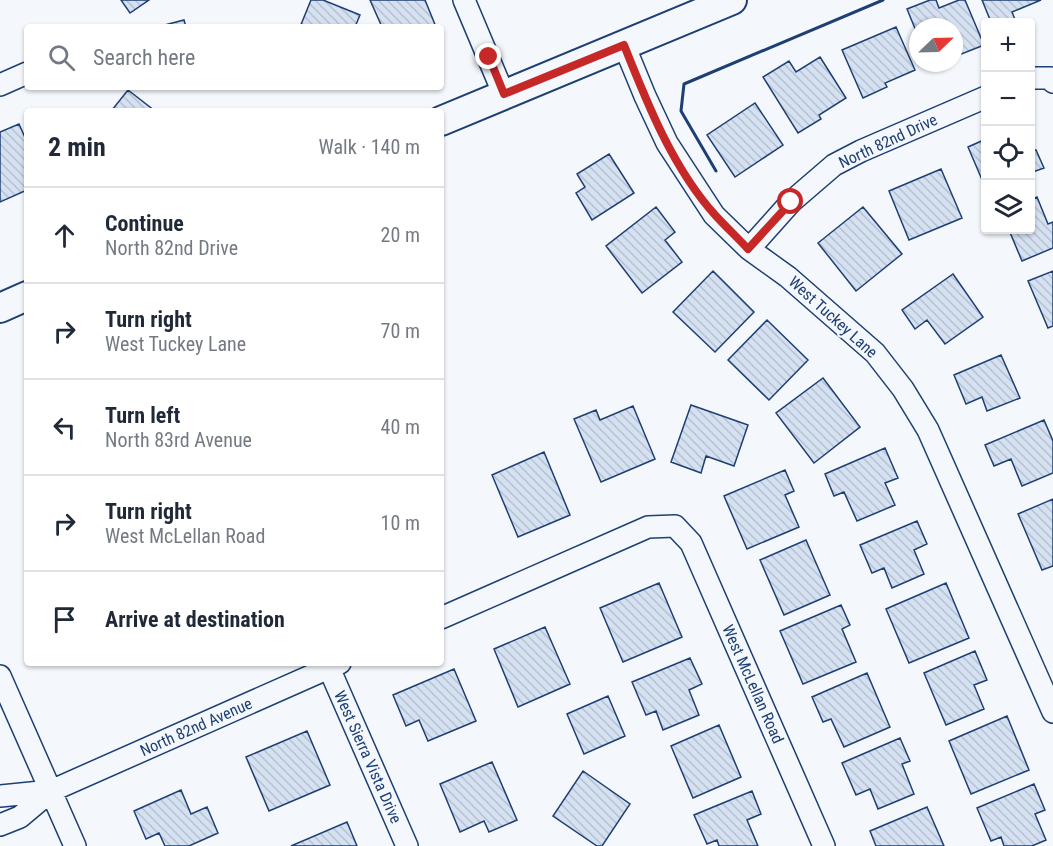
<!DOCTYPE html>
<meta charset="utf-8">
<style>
:root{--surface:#fff;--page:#f2f2f3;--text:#1f2937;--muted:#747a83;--line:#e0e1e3}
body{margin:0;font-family:"Roboto Condensed",sans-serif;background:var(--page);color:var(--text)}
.controls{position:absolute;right:18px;top:18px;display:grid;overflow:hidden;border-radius:6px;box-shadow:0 2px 4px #0004}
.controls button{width:54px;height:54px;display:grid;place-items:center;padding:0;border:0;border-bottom:2px solid var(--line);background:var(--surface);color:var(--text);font:30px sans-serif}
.compass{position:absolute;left:909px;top:18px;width:54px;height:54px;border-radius:50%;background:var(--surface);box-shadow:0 2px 4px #0004;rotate:67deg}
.stop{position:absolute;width:18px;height:18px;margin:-14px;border:4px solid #c62828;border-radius:50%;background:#fff}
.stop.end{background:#c62828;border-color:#fff;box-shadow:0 2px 6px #0008}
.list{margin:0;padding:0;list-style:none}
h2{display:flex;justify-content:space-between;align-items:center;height:78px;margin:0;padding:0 24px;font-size:26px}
h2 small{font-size:20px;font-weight:400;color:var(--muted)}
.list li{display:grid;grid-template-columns:39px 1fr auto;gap:18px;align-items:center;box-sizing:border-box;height:96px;padding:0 24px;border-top:2px solid var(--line)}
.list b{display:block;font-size:22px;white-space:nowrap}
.list p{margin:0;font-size:20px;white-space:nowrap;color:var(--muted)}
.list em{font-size:20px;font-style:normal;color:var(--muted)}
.icon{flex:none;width:33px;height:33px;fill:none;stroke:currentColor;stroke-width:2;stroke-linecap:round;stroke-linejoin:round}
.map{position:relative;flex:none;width:1053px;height:846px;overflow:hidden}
.search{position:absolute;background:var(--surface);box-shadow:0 2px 4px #0004;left:24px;top:24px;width:420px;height:66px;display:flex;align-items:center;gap:15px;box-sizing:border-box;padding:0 21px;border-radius:6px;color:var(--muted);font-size:22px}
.panel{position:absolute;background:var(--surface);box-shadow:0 2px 4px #0004;left:24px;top:108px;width:420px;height:558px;border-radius:6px}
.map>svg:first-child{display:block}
</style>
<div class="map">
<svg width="1053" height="846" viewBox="0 0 1053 846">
<defs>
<pattern id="building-back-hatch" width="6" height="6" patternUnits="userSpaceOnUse" patternTransform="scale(1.5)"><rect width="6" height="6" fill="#d5e0f0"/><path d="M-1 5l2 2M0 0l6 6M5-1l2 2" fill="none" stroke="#b6c1d1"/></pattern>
</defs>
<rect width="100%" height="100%" fill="#f4f7fb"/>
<!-- building -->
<path fill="url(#building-back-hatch)" stroke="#1d3f73" stroke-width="1.5" d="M 121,0 L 149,0 L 130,13 Z
M 311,0 L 323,0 L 360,15 L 355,27 L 300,27 Z
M 370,0 L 425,0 L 436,27 L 382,27 Z
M 930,0 L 936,0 L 939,8 L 959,0 L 965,0 L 984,45 L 954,57 L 954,27 L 918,27 L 918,36 L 907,9 Z
M 982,0 L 1041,0 L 1012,12 L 1016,22 L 991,22 Z
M 184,20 L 186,27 L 157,27 Z
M 896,27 L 915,70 L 885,83 L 887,87 L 863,98 L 842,50 Z
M 820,57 L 846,98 L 819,115 L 821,119 L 798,133 L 763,77 L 789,61 L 796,72 Z
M 128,90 L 155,111 L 112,110 Z
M 755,103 L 783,145 L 735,177 L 707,135 Z
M 19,124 L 27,142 L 27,190 L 0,202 L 0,132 Z
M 986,139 L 986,189 L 968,147 Z
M 1036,150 L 1044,168 L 1030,173 L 1030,152 Z
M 609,154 L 634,193 L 592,220 L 576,193 L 585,187 L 577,174 Z
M 941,169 L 962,218 L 909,240 L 889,191 Z
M 1037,197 L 1048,224 L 1053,222 L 1053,248 L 1022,261 L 1009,230 L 1030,230 L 1030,200 Z
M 656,207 L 675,232 L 665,240 L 682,262 L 642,293 L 606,246 Z
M 863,207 L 902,254 L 856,291 L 818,243 Z
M 713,271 L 754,312 L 715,352 L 673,312 Z
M 1053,271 L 1053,326 L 1048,328 L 1028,281 Z
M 953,274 L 983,317 L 945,344 L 927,320 L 915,329 L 902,310 Z
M 767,320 L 808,360 L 769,400 L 728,360 Z
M 1001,355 L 1020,398 L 987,411 L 982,397 L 966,404 L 954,375 Z
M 823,378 L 860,427 L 814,463 L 776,413 Z
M 691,405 L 748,425 L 734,466 L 706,456 L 701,473 L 671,462 Z
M 633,406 L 655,459 L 601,482 L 574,419 L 596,410 L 600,420 Z
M 1044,420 L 1053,441 L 1053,473 L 1022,486 L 1011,459 L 994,466 L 985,445 Z
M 885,448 L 898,478 L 885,483 L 895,505 L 857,521 L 844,492 L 834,496 L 825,474 Z
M 544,452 L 570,515 L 518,537 L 492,475 Z
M 785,470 L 794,491 L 785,495 L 799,527 L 747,549 L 724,496 Z
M 1053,499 L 1053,566 L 1042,570 L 1018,514 Z
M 917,521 L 927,544 L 914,550 L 924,574 L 892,588 L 884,568 L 872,573 L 860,545 Z
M 806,540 L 830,595 L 784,615 L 760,560 Z
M 659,583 L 682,637 L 623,662 L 600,608 Z
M 946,583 L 969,638 L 909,663 L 886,609 Z
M 841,605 L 850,625 L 842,629 L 856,662 L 803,684 L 780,631 Z
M 545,627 L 570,684 L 518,707 L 494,649 Z
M 975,651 L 987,680 L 974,685 L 984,709 L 946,725 L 924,673 Z
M 690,658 L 702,684 L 689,690 L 699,715 L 663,730 L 656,711 L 646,715 L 632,682 Z
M 454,669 L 476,721 L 428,741 L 419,720 L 406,726 L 393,695 Z
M 867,673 L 890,727 L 844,747 L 831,719 L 823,722 L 812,697 Z
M 608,696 L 625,736 L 584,754 L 567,714 Z
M 1007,716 L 1029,770 L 971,794 L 949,741 Z
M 719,725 L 741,777 L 693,798 L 671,746 Z
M 307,731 L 330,785 L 269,811 L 246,757 Z
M 900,738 L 910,761 L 902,764 L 914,794 L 878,809 L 870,789 L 856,795 L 842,763 Z
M 492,762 L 517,820 L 489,832 L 484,821 L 460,832 L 440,784 Z
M 583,771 L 630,804 L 602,846 L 597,846 L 553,816 Z
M 1034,784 L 1045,810 L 1035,814 L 1046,840 L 1032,846 L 1004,846 L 1001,837 L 991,841 L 977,808 Z
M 181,790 L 191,814 L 207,807 L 218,833 L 189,846 L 165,846 L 159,833 L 146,839 L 134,811 Z
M 752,791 L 761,814 L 747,820 L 758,846 L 719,846 L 717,840 L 707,844 L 694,815 Z
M 927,807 L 944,846 L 876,846 L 870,831 Z
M 347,822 L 357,846 L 291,846 Z"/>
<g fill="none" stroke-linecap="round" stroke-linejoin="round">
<!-- street casing -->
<g stroke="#1d3f73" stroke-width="24">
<path id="street" d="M 464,0 L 504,95
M 624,45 L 645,96 L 667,143 L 714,215 L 749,249 L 788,277 L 875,353 L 903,389 L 928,430 L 1053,712
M 1030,78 L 1051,78 L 1053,82
M 0,85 L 27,73
M 749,249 L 791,202 L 834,165 L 861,151 L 986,97
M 441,618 L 648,527 L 675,526 L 691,543 L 824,846
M 329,668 L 407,846
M 0,676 L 75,846
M 0,796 L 51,791
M 0,825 L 20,817 L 51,791 L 340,663"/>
</g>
<!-- secondary casing -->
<g stroke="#1d3f73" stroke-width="32">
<path id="secondary" d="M 441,121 L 732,0
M 0,308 L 27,296"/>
</g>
<!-- street -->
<use href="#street" stroke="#f4f7fb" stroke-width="21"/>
<!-- secondary -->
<use href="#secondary" stroke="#f4f7fb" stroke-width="28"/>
<!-- wall -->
<path stroke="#1d3f73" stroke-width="3" d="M 716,171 L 681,111 L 684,84 L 883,0"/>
</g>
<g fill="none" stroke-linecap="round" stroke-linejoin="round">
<!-- route -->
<path stroke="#c62828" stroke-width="8" d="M 489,57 L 504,94 L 624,45 C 647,103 673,169 716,216 C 726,227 738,238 748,249 L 791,202"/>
</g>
<g text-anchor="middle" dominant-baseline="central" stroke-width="4.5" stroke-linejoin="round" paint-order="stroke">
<!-- street labels -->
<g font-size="16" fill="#1d3f73" stroke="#f4f7fb">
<text transform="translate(888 141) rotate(-25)">North 82nd Drive</text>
<text transform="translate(833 317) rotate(42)">West Tuckey Lane</text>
<text transform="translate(753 684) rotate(66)">West McLellan Road</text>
<text transform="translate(196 727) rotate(-24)">North 82nd Avenue</text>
<text transform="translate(368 757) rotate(66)">West Sierra Vista Drive</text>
</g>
</g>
</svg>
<div class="controls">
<button>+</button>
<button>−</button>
<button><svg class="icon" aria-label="locate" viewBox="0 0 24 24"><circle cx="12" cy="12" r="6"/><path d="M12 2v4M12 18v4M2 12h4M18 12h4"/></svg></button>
<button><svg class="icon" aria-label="layers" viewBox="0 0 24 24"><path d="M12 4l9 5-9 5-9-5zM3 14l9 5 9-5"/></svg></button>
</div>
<svg class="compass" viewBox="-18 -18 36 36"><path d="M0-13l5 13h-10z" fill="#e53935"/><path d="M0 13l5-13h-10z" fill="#747a83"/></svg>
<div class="stop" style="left:791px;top:202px"></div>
<div class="stop end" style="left:489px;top:57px"></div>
<div class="search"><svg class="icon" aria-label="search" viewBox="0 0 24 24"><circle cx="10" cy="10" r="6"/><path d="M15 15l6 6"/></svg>Search here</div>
<section class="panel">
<h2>2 min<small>Walk · 140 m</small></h2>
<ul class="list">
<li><svg class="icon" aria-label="ahead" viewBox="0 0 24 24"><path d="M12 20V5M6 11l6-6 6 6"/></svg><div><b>Continue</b><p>North 82nd Drive</p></div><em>20 m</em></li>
<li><svg class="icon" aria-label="right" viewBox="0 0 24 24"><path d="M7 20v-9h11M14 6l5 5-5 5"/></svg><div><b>Turn right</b><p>West Tuckey Lane</p></div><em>70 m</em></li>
<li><svg class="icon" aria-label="left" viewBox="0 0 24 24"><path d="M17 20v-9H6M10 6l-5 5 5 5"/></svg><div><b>Turn left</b><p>North 83rd Avenue</p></div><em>40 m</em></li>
<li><svg class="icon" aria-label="right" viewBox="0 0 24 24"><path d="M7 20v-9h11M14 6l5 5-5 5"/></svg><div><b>Turn right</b><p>West McLellan Road</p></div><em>10 m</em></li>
<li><svg class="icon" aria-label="arrive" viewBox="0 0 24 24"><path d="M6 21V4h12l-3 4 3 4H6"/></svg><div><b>Arrive at destination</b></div></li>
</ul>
</section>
</div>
